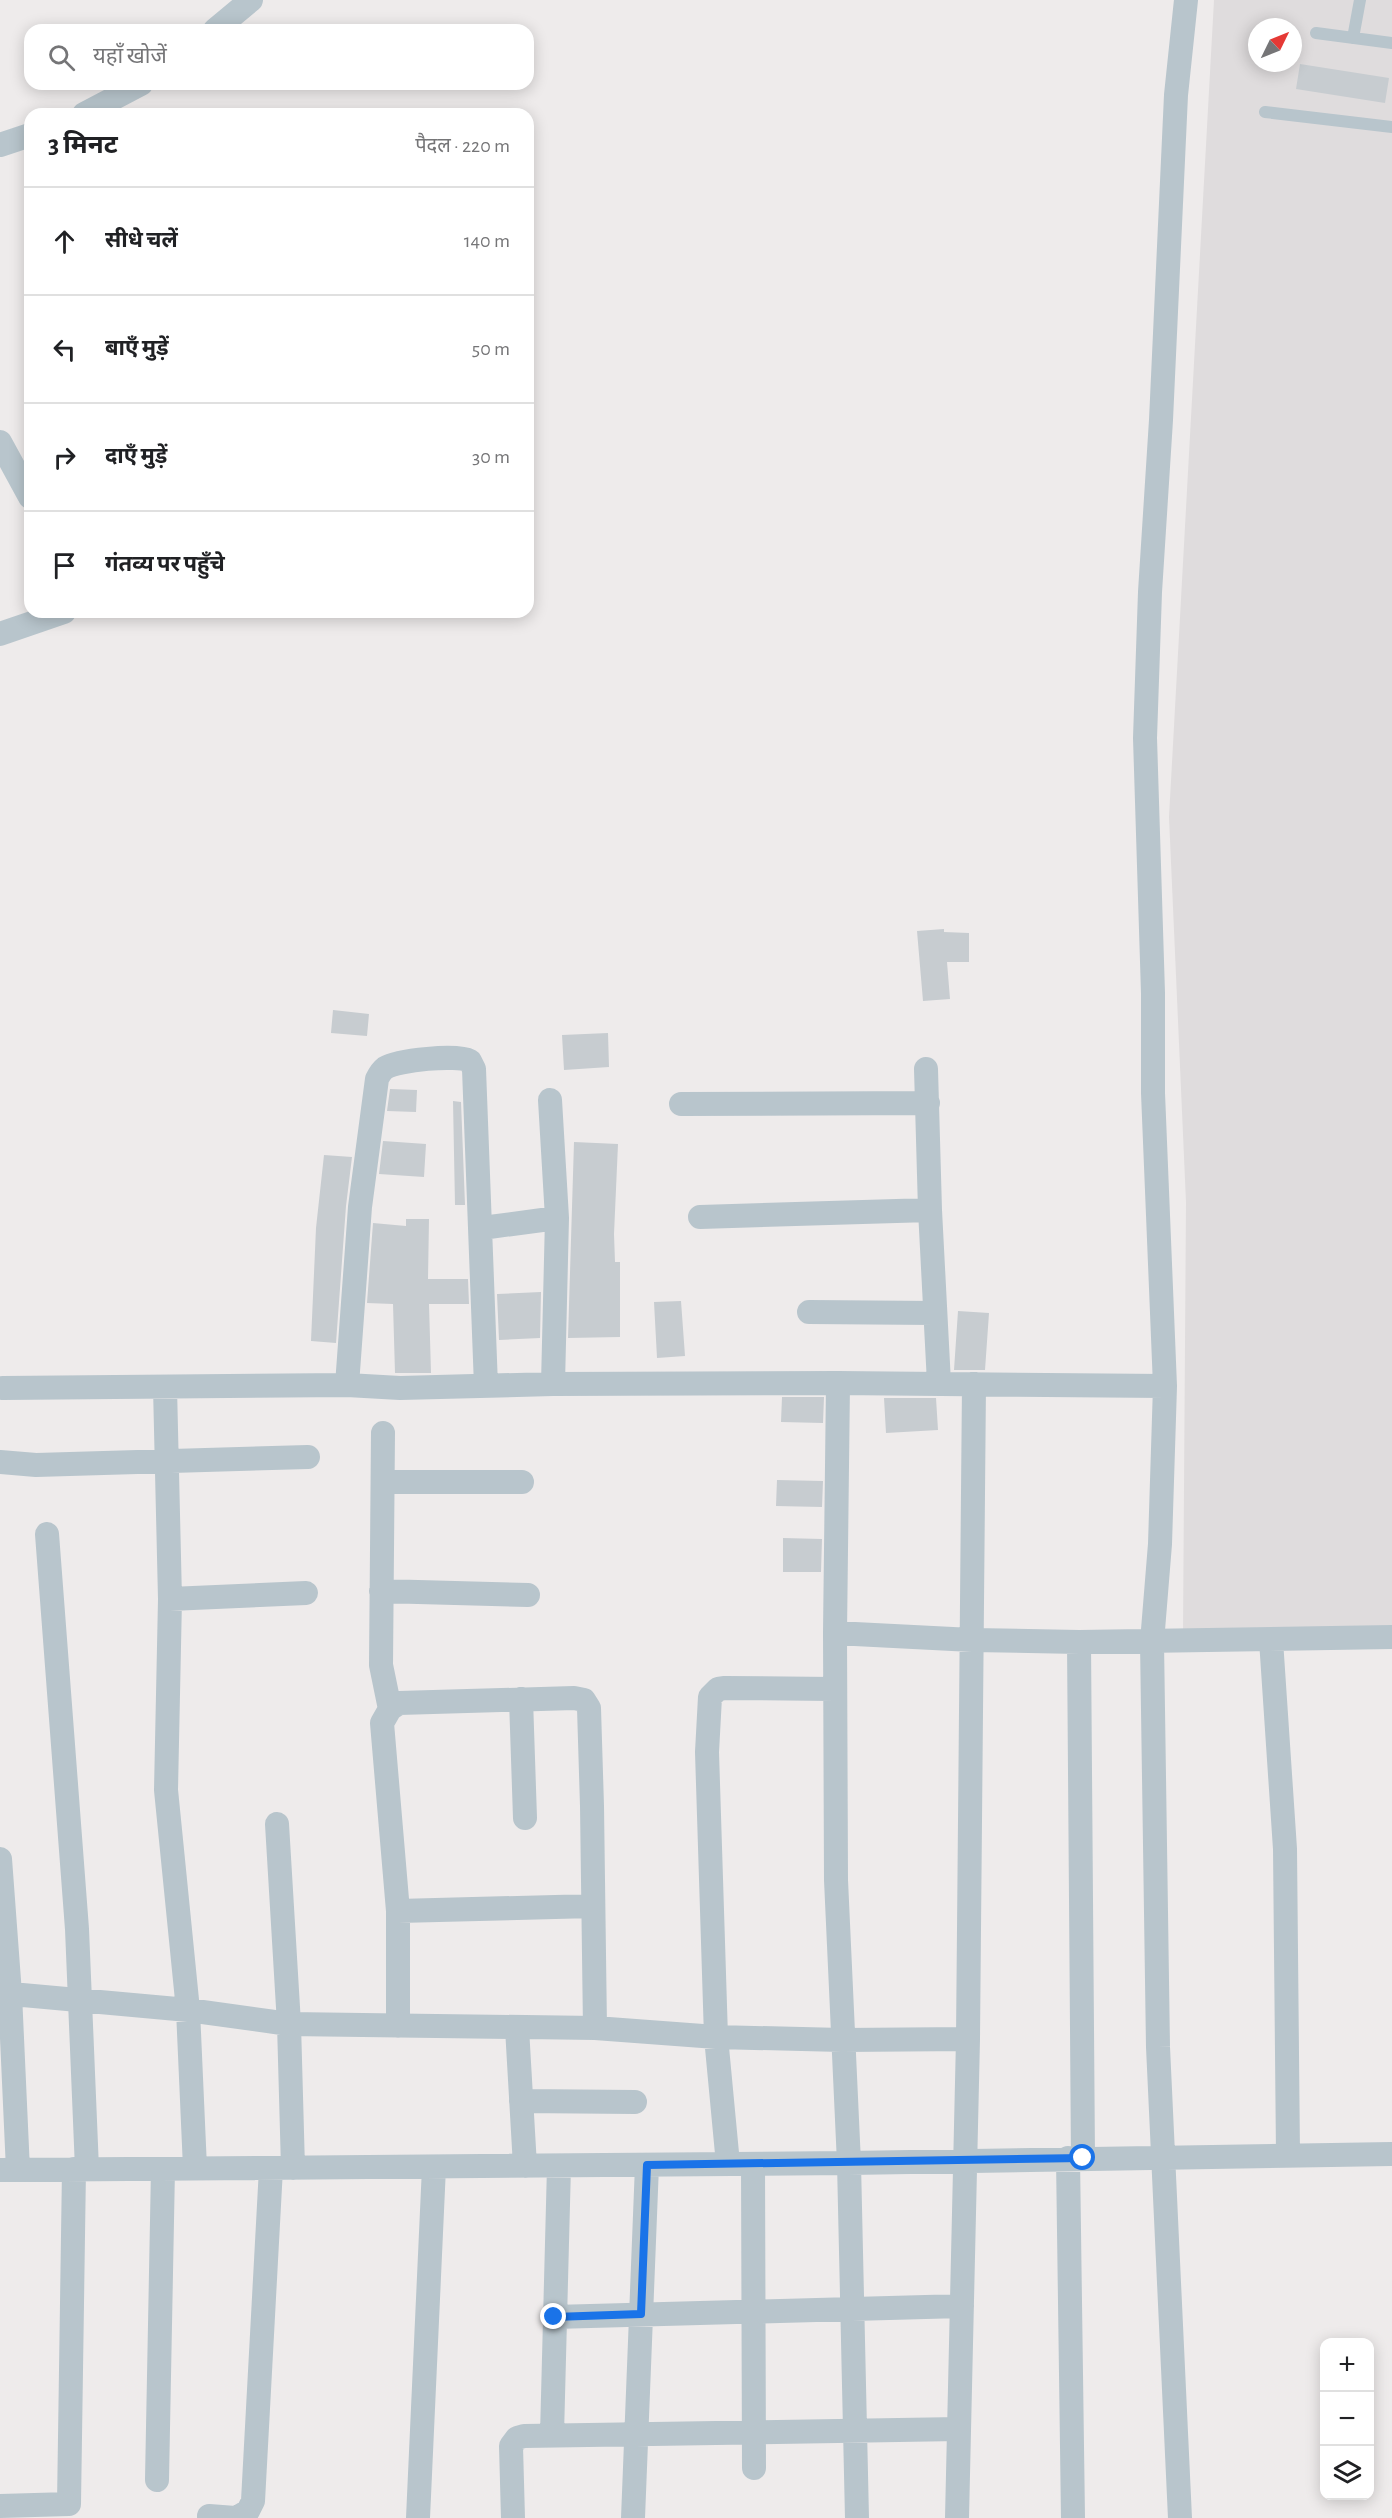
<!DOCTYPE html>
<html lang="hi">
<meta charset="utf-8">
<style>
:root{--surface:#fff;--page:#f2f2f2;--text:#202124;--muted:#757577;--line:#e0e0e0}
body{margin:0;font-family:"Alegreya Sans","Noto Sans Devanagari",sans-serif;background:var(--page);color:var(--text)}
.controls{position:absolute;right:18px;bottom:18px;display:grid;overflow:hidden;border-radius:12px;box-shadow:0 3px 15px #0003}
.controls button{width:54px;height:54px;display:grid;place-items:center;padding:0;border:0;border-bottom:2px solid var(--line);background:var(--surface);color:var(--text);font:30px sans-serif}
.compass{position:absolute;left:1248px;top:18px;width:54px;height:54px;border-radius:50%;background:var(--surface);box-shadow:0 3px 15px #0003;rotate:47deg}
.stop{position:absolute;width:18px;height:18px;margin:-14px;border:4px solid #1a73e8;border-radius:50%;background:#fff}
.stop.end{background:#1a73e8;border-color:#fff;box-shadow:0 2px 6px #0008}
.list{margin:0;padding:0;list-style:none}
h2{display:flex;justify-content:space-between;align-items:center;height:78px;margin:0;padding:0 24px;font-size:26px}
h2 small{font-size:20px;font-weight:400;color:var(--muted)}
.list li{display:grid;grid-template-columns:39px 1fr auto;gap:18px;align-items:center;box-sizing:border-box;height:108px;padding:0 24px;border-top:2px solid var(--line)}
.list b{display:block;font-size:22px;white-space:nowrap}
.list em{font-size:20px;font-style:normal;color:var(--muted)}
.icon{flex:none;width:33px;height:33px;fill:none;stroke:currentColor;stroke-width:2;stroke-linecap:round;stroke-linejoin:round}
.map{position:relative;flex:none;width:1392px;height:2518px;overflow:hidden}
.search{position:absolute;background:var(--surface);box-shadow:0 3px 15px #0003;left:24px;top:24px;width:510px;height:66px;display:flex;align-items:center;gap:15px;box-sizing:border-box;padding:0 21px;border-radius:18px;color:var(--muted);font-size:22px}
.panel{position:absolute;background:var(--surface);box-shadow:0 3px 15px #0003;left:24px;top:108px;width:510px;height:510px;border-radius:18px}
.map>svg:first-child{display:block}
</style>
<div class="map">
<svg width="1392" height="2518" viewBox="0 0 1392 2518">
<rect width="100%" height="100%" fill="#eeebeb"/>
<!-- education -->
<path fill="#dfdcdd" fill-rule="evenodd" d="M 1214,0 L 1392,0 L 1392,1637 L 1183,1632 L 1186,1202 L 1169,817 ZM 1257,27 L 1293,27 L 1293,63 L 1257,63 Z"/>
<!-- building -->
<path fill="#c7ccd0" d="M 1300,64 L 1389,78 L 1385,103 L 1296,89 Z
M 944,929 L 944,932 L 969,933 L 969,962 L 947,962 L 950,999 L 923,1001 L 917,931 Z
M 333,1010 L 369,1014 L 367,1036 L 331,1033 Z
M 608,1033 L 609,1067 L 564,1070 L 562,1035 Z
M 390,1089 L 417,1090 L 416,1112 L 387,1111 Z
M 453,1101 L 461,1102 L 465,1205 L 455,1205 Z
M 383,1141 L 426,1144 L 424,1177 L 379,1174 Z
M 574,1142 L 618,1144 L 614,1234 L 615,1262 L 620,1262 L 620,1337 L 568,1338 Z
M 324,1155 L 352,1157 L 346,1206 L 336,1343 L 311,1341 L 316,1228 Z
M 406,1219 L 429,1219 L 428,1279 L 468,1279 L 469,1304 L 429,1304 L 431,1373 L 395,1373 L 393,1304 L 367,1303 L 373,1223 L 406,1226 Z
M 541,1292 L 540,1338 L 499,1340 L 497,1294 Z
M 681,1301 L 685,1356 L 657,1358 L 654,1302 Z
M 958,1311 L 989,1313 L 985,1370 L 954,1370 Z
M 782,1397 L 824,1397 L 823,1423 L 781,1422 Z
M 884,1398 L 936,1398 L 938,1430 L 886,1433 Z
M 777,1480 L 823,1481 L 822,1507 L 776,1506 Z
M 783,1538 L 822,1539 L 821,1572 L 783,1572 Z"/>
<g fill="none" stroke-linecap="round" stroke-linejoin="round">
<!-- lane -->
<path stroke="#b8c5cc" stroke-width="12" d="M 1316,33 L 1392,43
M 1353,38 L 1360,0
M 1265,112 L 1392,127"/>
<!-- street -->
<path stroke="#b8c5cc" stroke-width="24" d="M 215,30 L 251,0
M 84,114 L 141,84
M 0,145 L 30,135
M 0,442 L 30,497
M 0,634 L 64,612
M 926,1069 L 930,1210 L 939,1383
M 550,1100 L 557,1218 L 553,1384 L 838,1383 L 1165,1386
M 681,1104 L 928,1103
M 700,1217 L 930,1210
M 482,1228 L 557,1218
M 809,1312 L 935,1313
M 347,1385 L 360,1207 L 377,1079 C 379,1075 381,1071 385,1068 C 398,1060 457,1054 470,1061 L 474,1069 L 486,1386
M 165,1387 L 170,1599 L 166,1790 L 188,2010 L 195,2168
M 3,1388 L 347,1385 L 400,1388 L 553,1384
M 383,1433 L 381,1665 L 390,1709
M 0,1462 L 36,1465 L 308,1457
M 383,1482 L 522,1482
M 47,1534 L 77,1929 L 87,2169
M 381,1591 L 528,1595
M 170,1599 L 306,1593
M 835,1633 L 838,1383
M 1271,1640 L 1285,1849 L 1288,2155
M 1079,1642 L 1083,2158
M 521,1699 L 525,1818
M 0,1859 L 10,1994 L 18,2170
M 398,1911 L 382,1723 L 390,1709 L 399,1703 L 574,1698 L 584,1700 L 589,1708 L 592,1806 L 595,2028
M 0,1993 L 188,2010 L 289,2024 L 277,1824
M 398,2026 L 398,1911 L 593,1906
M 517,2028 L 525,2166
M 521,2101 L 635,2102
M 1068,2158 L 1073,2518
M 728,2164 L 716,2037 L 707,1752 L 710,1697 L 718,1689 L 725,1688 L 834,1689
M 753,2164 L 754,2468
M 293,2168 L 289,2024 L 595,2028 L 716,2037 L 842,2040 L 968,2039
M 0,2170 L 849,2163 L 1392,2154
M 554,2317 L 962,2306
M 552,2435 L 559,2166
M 157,2480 L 163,2169
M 0,2506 L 69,2504 L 74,2169
M 209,2518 L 209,2516 L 235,2518
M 236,2518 L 248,2511 L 253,2501 L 271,2168
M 418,2518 L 434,2167
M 513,2518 L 511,2446 L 517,2438 L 524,2436 L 959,2429
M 633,2518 L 647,2165
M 857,2518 L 849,2163 L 836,1880 L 835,1633 L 972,1640 L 1079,1642 L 1392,1637
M 957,2518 L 968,2039 L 974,1384
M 1180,2518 L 1158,2047 L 1152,1642 L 1160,1544 L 1165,1386 L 1153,1093 L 1153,993 L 1145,738 L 1150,592 L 1161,420 L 1176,95 L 1186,0"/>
</g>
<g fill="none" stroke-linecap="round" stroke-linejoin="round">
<!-- route -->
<path stroke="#1a73e8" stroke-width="8" d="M 554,2317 L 641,2314 L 647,2165 L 1083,2158"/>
</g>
</svg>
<div class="controls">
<button>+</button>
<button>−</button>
<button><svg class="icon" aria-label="layers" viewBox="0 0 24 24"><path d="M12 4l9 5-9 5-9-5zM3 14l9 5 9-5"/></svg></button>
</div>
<svg class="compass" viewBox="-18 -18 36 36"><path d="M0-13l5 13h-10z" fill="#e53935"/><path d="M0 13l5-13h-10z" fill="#757577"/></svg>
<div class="stop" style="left:1083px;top:2158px"></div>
<div class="stop end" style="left:554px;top:2317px"></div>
<div class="search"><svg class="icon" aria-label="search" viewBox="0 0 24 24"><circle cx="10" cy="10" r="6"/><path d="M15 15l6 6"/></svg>यहाँ खोजें</div>
<section class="panel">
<h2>3 मिनट<small>पैदल · 220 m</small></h2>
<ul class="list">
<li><svg class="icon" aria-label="ahead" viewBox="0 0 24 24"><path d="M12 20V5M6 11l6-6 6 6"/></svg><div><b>सीधे चलें</b></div><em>140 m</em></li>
<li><svg class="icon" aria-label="left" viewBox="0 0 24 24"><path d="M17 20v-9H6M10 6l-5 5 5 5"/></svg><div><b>बाएँ मुड़ें</b></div><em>50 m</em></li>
<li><svg class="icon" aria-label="right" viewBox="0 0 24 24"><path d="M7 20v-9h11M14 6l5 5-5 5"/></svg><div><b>दाएँ मुड़ें</b></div><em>30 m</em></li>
<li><svg class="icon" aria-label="arrive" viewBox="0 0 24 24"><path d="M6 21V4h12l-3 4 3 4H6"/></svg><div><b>गंतव्य पर पहुँचे</b></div></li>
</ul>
</section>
</div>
